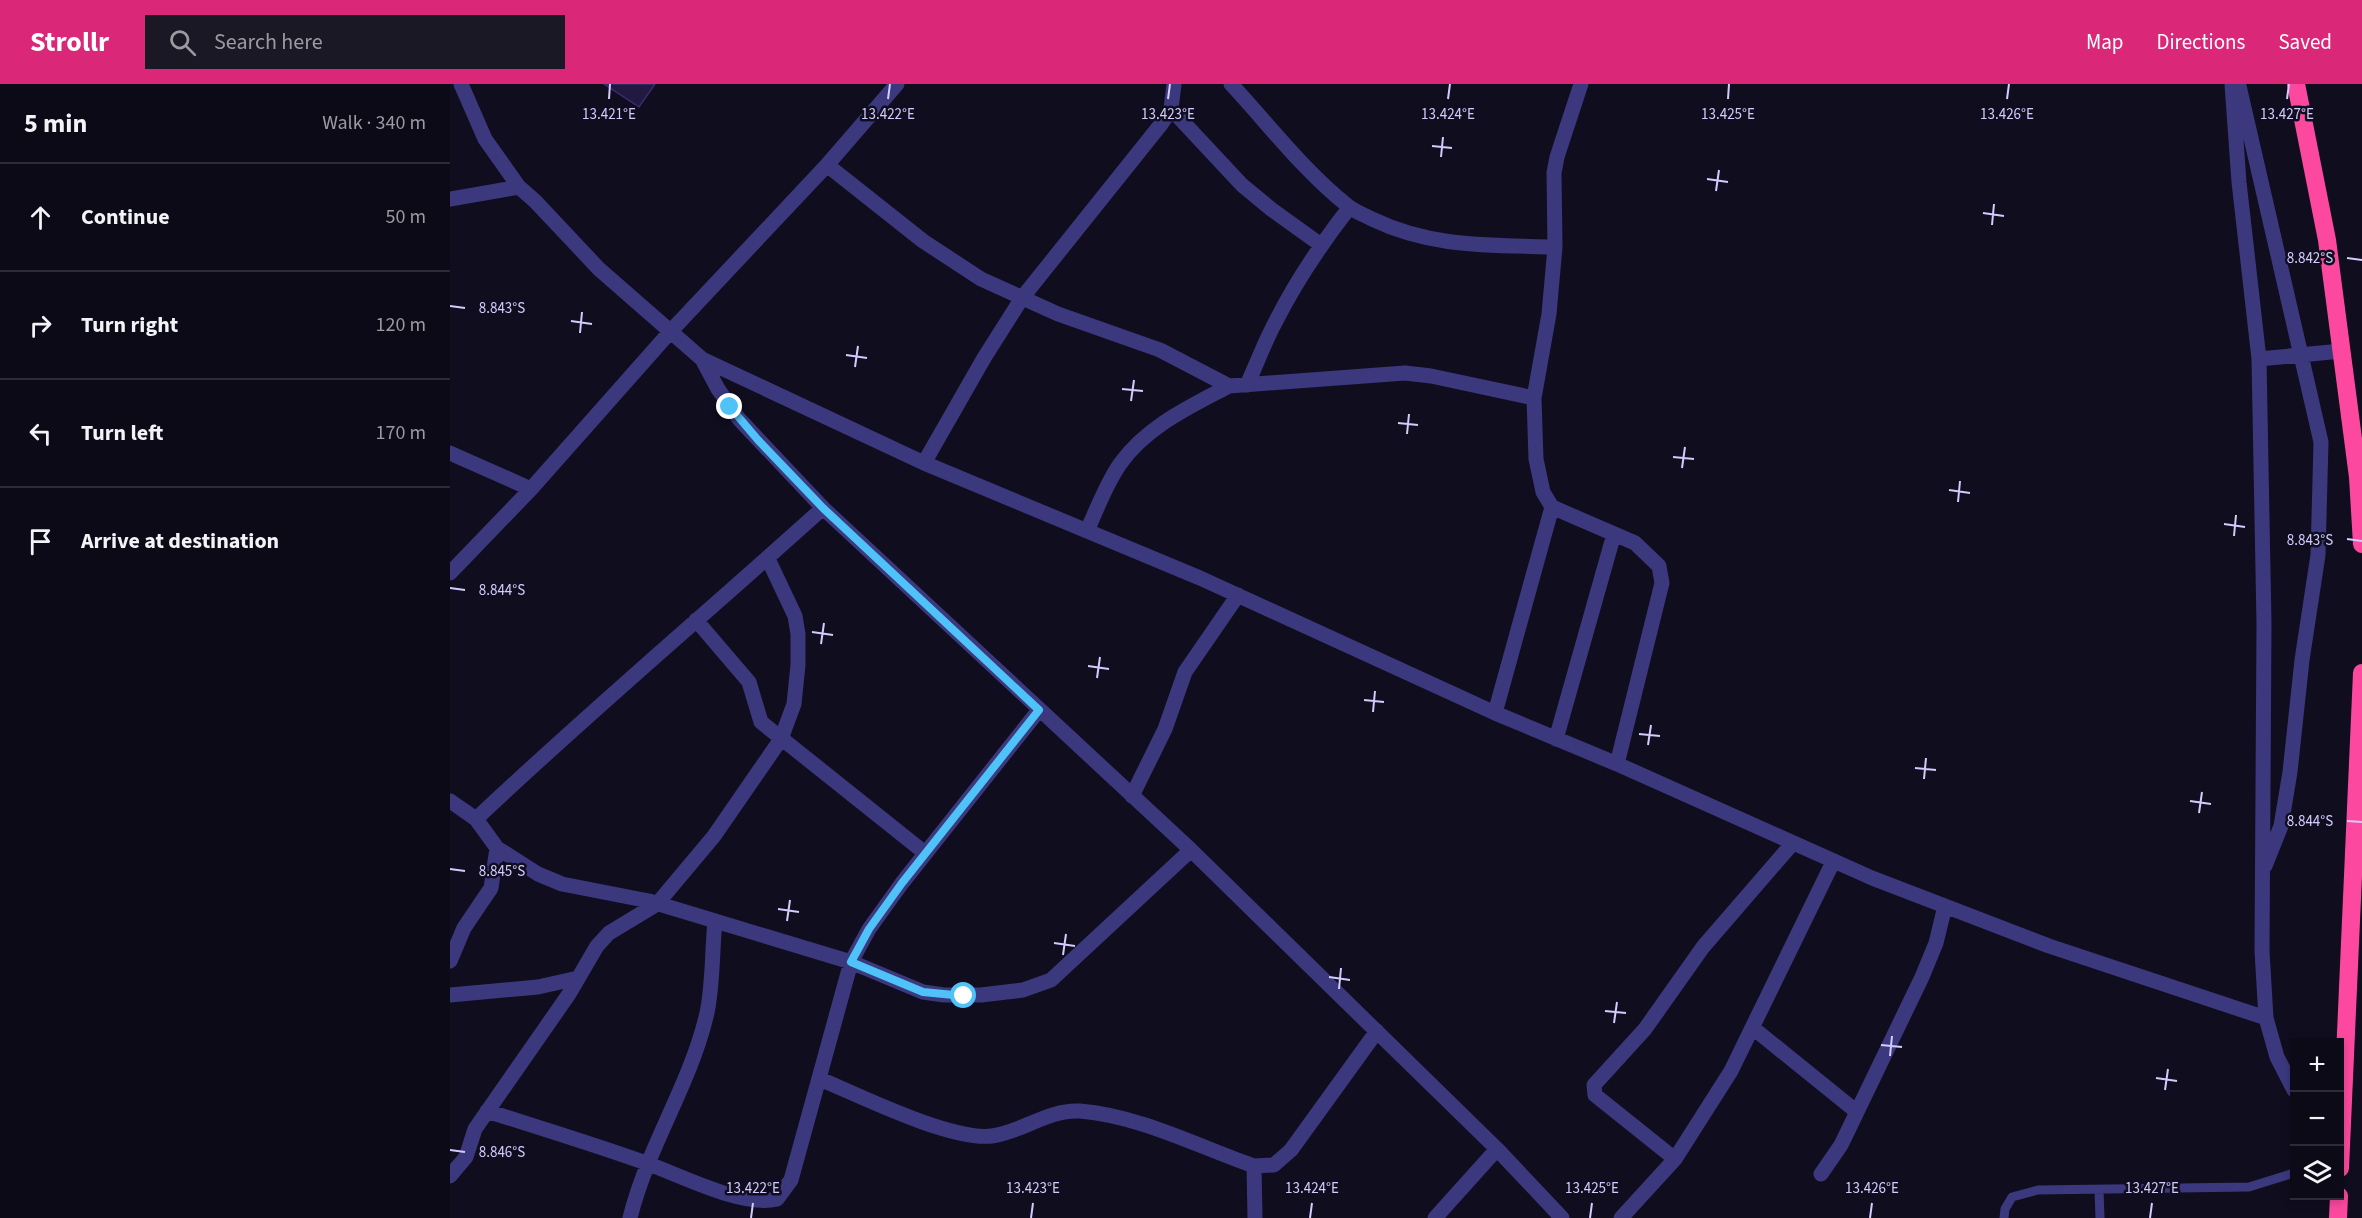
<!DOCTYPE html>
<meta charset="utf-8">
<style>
:root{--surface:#0c0a17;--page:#1a1824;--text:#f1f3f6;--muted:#9a9aa1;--line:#2c2b36;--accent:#db2777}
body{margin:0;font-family:"Source Sans 3",sans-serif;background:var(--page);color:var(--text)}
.controls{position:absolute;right:18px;bottom:18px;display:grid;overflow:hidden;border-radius:0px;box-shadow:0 3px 9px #0003}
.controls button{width:54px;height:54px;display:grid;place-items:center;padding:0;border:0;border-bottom:2px solid var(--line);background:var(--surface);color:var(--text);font:30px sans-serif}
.stop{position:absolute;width:18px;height:18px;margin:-14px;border:4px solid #4fc3f7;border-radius:50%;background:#fff}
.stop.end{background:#4fc3f7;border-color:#fff;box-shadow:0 2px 6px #0008}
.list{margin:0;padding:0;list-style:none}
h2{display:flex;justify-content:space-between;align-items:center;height:78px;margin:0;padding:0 24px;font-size:26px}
h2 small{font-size:20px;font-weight:400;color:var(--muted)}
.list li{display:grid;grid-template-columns:39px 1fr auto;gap:18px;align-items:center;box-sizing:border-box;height:108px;padding:0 24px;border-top:2px solid var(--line)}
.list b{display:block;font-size:22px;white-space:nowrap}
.list em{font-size:20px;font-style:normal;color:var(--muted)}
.icon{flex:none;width:33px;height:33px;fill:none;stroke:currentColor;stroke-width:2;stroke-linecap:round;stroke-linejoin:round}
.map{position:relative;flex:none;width:1912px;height:1134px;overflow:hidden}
header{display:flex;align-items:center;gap:36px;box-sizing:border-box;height:84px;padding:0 30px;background:var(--accent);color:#fff}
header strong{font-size:28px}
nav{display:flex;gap:33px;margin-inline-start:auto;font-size:21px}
.search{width:420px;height:54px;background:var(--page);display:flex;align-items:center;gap:15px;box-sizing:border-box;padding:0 21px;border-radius:0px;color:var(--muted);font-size:22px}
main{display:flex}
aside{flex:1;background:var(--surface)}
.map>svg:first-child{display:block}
</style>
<header>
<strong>Strollr</strong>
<div class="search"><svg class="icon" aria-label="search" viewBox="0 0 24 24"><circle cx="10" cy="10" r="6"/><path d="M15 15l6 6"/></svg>Search here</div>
<nav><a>Map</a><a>Directions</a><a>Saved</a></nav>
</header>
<main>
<aside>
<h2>5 min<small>Walk · 340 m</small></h2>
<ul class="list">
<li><svg class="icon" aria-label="ahead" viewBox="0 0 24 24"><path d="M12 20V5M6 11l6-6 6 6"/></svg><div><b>Continue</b></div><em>50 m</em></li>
<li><svg class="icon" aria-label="right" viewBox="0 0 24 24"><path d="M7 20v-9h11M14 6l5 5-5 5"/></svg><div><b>Turn right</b></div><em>120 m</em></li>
<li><svg class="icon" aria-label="left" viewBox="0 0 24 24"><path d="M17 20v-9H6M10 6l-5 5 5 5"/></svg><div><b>Turn left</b></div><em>170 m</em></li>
<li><svg class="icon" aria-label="arrive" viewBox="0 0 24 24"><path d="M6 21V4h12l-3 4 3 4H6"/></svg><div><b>Arrive at destination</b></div></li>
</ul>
</aside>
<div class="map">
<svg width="1912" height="1134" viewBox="0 0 1912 1134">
<rect width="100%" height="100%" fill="#100d1f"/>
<!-- building -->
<path fill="#211940" stroke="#382c6c" stroke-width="1.5" d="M 154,0 L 205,0 L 189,23 Z"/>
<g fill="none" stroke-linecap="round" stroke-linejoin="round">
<!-- service -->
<path stroke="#3b387e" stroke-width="9" d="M 1649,1106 L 1650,1134
M 1554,1134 L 1555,1125 L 1562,1113 L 1588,1106 L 1799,1103 L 1844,1089"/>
<!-- minor -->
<path stroke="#3b387e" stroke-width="15" d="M 11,0 L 35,55 L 69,103 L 85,117 L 149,185 L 252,275 L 268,305 L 289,335 L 373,424 L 741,766 L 1047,1065 L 1112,1134
M 781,0 C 819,41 854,87 898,122 C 904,127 914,131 922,135 C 982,164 1040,161 1105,163
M 1131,0 L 1107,73 L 1104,89 L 1105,163 L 1099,230 L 1084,314 L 1086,375 L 1093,408 L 1102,423 L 1185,459 L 1209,482 L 1212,499 L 1167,680
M 1782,0 L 1789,98 L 1809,275 L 1814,540 L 1812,867 L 1816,934 L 1827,973 L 1844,1006
M 1789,2 L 1871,358 L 1868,471 L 1852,576 L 1840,688 L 1831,742 L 1815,782
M 721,25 L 792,101 L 821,125 L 871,161
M 377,81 L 473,157 L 531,195 L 608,230 L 710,266 L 779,302 L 955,289 L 981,292 L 1084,314
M 0,115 L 69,103
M 252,275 L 474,379 L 750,494 L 1045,629 L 1167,680 L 1422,794 L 1599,862 L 1816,934
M 1809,275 L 1891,267
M 797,301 C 807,279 815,257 826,237 C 846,197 872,159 899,124
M 0,369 L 81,405
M 474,379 L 534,274 L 572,214 L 712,39 L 721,25 L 724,0
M 637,447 C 647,425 656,400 670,380 C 696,343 739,323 779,302
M 0,489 L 81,405 L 220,248 L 377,81 L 447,0
M 246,536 L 299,598 L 311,638 L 475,769
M 1045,629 L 1102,423
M 1106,655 L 1164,450
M 682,712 L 715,645 L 735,588 L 788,511
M 0,717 L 26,735 L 47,764 L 88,790 L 112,800 L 199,817 L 401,878 L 473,908 L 494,911 L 531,911 L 573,906 L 601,896 L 741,766
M 26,735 C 139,628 258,528 373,424
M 0,877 L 14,844 L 41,804 L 47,764
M 0,911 L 88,903 L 128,894
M 1303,944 L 1407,1028
M 370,995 C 410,1012 501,1057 542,1052 C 572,1048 599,1025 630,1027 C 690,1032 747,1062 804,1082 L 824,1081 L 841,1066 L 927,947
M 37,1027 C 90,1044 143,1060 196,1079 C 230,1091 293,1124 327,1115 L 341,1096 L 401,878 L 419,845 L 452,799 L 589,626
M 1225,1075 L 1145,1011 L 1144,1001 L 1195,945 L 1253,863 L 1342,760
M 804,1082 L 805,1134
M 1371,1090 L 1391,1061 L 1472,893 L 1486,859 L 1495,822
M 0,1092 L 16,1073 L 25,1045 L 119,910 L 147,862 L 159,849 L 207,820 L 264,752 L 331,655 L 344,620 L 348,581 L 348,550 L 345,532 L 318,475
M 180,1134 C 197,1064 239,1003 256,933 C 263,907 262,865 265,837
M 985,1134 L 1047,1065
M 1171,1134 L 1225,1075 L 1281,987 L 1383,778"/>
<!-- motorway -->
<path stroke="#fc499f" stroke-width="18" d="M 1846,0 L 1877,156 L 1908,393 L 1912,460
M 1890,1084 L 1912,589
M 1888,1134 L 1889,1112"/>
</g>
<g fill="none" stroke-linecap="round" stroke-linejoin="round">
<!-- route -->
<path stroke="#4fc3f7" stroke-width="8" d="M 280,323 L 308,356 L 373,424 L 589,626 L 452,799 L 419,845 L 401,878 L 473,908 L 514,912"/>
</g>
<!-- ticks -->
<path fill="none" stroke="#d2ccfe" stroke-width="2" d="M 159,15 L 160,0M 438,15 L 440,0M 718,15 L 720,0M 998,15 L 1000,0M 1278,15 L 1279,0M 1557,15 L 1559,0M 1837,15 L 1839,0M 982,62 L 1002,64M 991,73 L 993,53M 1257,95 L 1278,98M 1266,107 L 1269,86M 1533,129 L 1554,132M 1542,141 L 1544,120M 1897,174 L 1912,176M 0,222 L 15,224M 121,237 L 142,240M 130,249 L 132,228M 396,271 L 417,274M 405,283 L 408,262M 672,305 L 693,307M 681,317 L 684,296M 948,339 L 968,341M 957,350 L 959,330M 1223,373 L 1244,375M 1232,384 L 1235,363M 1499,406 L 1520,409M 1508,418 L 1510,397M 1774,440 L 1795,443M 1784,452 L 1786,431M 1897,455 L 1912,457M 0,504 L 15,506M 362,548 L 383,551M 371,560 L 374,539M 638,582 L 659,585M 647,594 L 650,573M 914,616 L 934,618M 923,628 L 925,607M 1189,650 L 1210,652M 1198,661 L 1201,641M 1465,684 L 1486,686M 1474,695 L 1476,674M 1740,717 L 1761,720M 1749,729 L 1752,708M 1897,737 L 1912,738M 0,785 L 15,787M 328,825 L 349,828M 337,837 L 340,816M 604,859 L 625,862M 613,871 L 616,850M 879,893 L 900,896M 889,905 L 891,884M 1155,927 L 1176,929M 1164,939 L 1167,918M 1431,961 L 1452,963M 1440,972 L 1442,952M 1706,994 L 1727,997M 1715,1006 L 1718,985M 0,1066 L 15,1068M 301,1134 L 303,1119M 581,1134 L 583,1119M 860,1134 L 862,1119M 1140,1134 L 1142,1119M 1420,1134 L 1422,1119M 1700,1134 L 1702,1119"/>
<g font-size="15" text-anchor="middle" fill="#d2ccfe" stroke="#100d1f" stroke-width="5" stroke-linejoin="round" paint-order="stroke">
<text x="159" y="35">13.421°E</text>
<text x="438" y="35">13.422°E</text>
<text x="718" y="35">13.423°E</text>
<text x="998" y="35">13.424°E</text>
<text x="1278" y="35">13.425°E</text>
<text x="1557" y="35">13.426°E</text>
<text x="1837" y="35">13.427°E</text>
<text x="1860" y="179">8.842°S</text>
<text x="52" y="229">8.843°S</text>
<text x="1860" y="461">8.843°S</text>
<text x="52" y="511">8.844°S</text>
<text x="1860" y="742">8.844°S</text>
<text x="52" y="792">8.845°S</text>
<text x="52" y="1073">8.846°S</text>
<text x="303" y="1109">13.422°E</text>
<text x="583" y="1109">13.423°E</text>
<text x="862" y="1109">13.424°E</text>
<text x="1142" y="1109">13.425°E</text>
<text x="1422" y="1109">13.426°E</text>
<text x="1702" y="1109">13.427°E</text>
</g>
</svg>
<div class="controls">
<button>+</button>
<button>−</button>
<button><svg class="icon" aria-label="layers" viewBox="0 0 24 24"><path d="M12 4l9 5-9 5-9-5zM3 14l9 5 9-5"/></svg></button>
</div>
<div class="stop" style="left:514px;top:912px"></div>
<div class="stop end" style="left:280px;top:323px"></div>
</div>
</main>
